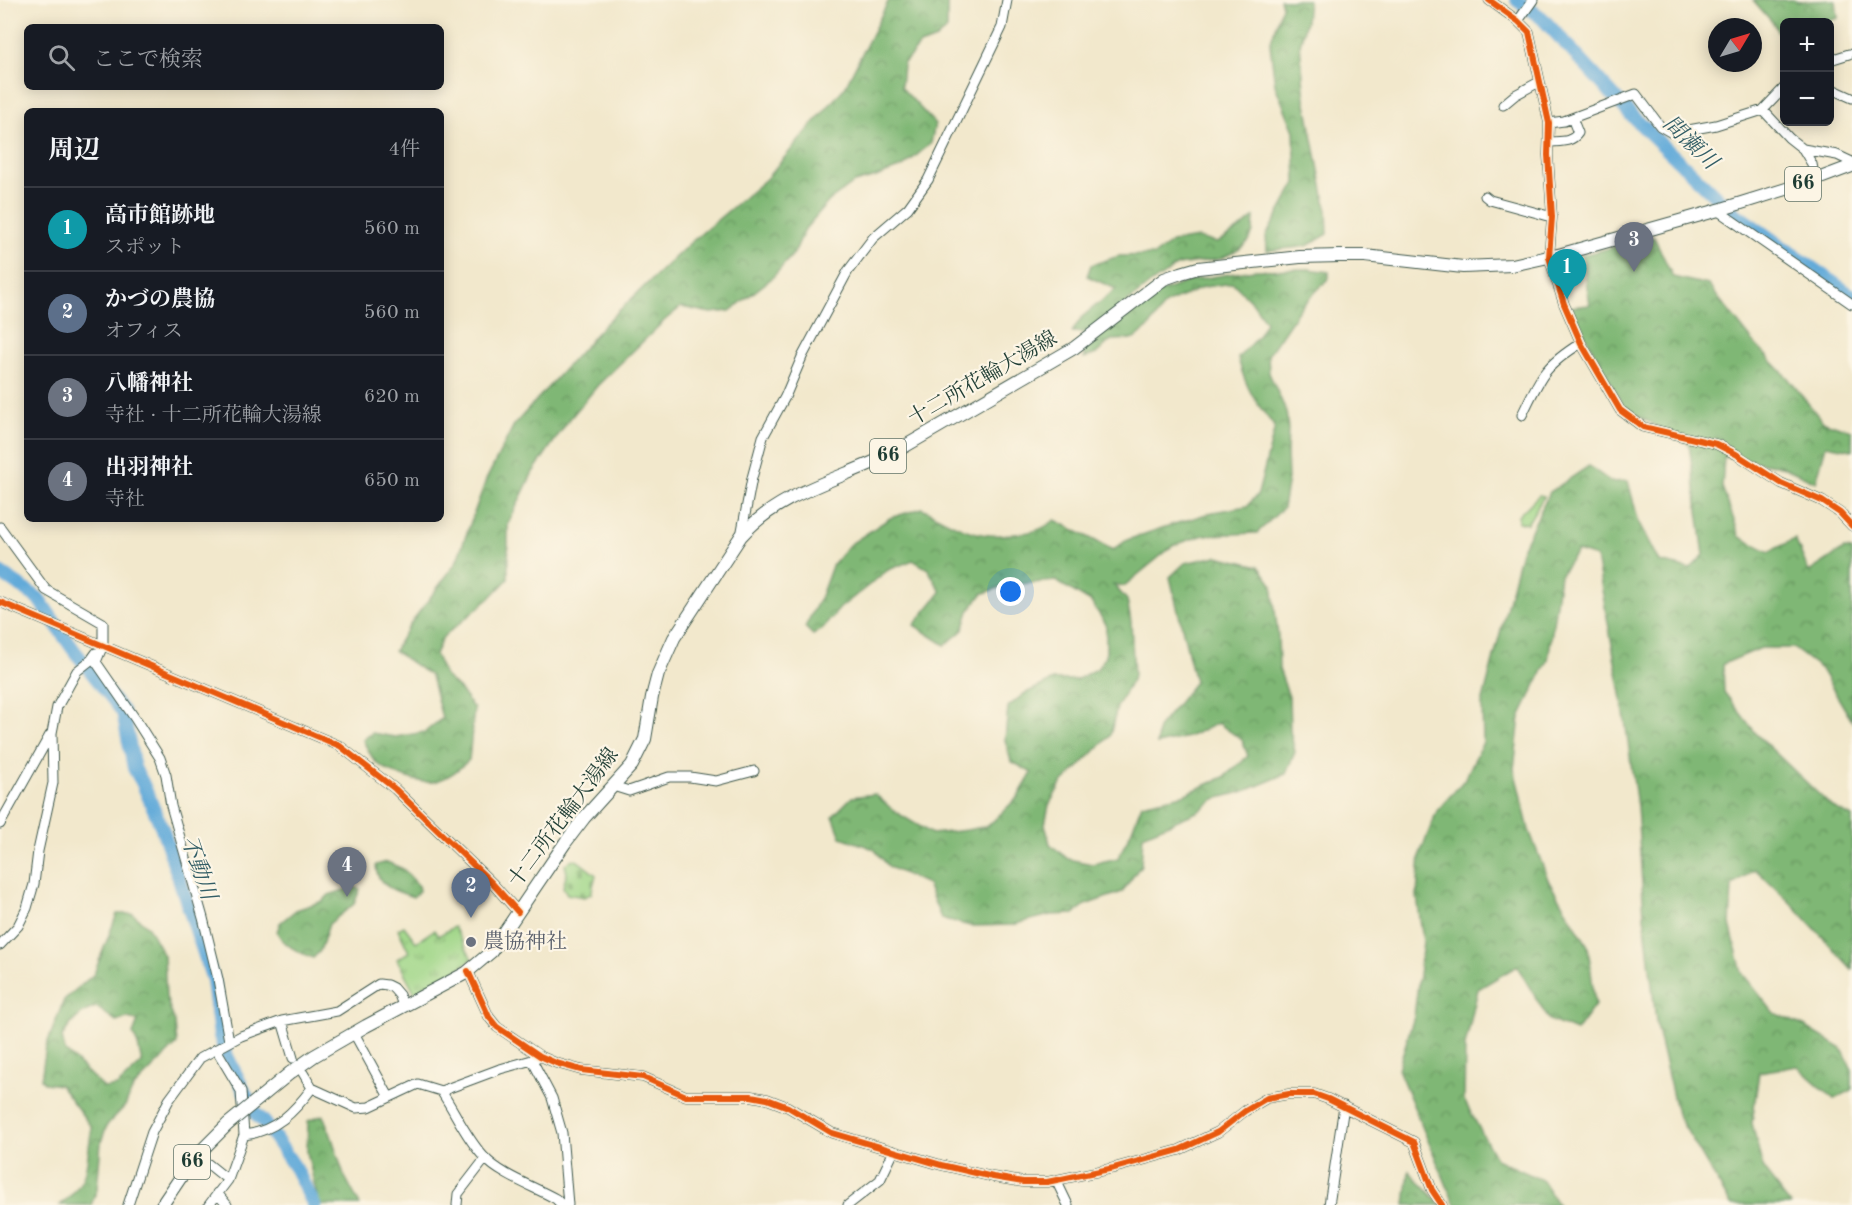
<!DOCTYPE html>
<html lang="ja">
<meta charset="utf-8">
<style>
:root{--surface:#171b24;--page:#242831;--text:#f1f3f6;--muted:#9ea1a6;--line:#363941;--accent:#d690ce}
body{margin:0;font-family:"Old Standard TT","Noto Serif JP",serif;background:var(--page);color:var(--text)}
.controls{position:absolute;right:18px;top:18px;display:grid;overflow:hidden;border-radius:9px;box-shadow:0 3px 15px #0003}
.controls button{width:54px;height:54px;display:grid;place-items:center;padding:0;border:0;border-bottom:2px solid var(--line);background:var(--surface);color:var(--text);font:30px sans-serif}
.compass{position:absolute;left:1708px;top:18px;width:54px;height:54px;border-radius:50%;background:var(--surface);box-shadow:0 3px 15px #0003;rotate:52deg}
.you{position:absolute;left:1011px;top:592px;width:21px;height:21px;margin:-15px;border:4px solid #fff;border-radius:50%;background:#1a73e8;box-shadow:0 0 0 9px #1a73e833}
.badge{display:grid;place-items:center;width:39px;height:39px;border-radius:50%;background:var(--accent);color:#fff;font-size:20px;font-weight:700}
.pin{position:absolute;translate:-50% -50px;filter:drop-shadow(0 2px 3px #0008)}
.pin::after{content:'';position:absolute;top:32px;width:21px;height:18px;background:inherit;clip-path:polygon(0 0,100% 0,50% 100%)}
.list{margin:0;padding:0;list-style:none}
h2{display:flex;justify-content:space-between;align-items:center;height:78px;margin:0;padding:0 24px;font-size:26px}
h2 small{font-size:20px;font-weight:400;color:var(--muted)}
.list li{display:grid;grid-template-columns:39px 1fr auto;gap:18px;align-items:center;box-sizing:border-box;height:84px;padding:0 24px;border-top:2px solid var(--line)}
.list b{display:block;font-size:22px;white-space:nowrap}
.list p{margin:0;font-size:20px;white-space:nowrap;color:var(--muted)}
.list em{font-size:20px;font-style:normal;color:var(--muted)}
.icon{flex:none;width:33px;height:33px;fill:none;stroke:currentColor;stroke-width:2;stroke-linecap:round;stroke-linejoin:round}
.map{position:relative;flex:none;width:1852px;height:1205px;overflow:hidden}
.search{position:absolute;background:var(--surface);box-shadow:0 3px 15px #0003;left:24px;top:24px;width:420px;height:66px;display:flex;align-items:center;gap:15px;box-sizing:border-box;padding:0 21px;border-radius:9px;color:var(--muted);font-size:22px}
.panel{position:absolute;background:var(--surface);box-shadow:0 3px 15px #0003;left:24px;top:108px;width:420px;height:414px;border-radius:9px}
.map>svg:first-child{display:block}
</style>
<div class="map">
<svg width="1852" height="1205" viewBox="0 0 1852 1205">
<defs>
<pattern id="forest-crowns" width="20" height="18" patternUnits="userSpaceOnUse" patternTransform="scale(1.5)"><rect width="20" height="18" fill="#7fb774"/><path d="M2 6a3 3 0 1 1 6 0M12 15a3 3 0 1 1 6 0" fill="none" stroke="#679660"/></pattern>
<pattern id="cemetery-stones" width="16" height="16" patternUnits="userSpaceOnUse" patternTransform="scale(1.5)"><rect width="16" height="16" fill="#9fd687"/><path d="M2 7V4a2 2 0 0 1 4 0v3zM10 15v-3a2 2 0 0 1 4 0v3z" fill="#81af6f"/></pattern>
<pattern id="park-tufts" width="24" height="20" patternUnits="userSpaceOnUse" patternTransform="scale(1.5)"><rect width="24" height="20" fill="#9fd687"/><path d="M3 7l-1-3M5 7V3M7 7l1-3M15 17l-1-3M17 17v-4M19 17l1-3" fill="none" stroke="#81af6f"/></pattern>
</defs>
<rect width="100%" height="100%" fill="#fcf5e5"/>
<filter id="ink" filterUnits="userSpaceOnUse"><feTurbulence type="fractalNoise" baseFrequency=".0167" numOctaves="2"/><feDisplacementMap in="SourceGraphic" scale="12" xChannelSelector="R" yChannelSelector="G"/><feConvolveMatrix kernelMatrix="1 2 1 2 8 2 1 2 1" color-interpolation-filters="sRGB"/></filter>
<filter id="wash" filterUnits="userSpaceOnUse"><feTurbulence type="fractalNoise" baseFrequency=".008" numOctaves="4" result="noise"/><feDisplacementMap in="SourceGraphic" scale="24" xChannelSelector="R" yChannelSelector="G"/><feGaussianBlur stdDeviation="1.35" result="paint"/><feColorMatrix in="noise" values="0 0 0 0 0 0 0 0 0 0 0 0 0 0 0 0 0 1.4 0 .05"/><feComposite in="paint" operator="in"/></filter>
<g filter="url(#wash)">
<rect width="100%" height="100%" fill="#f2e8cc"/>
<!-- forest -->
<path fill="url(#forest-crowns)" stroke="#4f7a54" stroke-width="1.5" fill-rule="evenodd" d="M 889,0 L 947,0 L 947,29 L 936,39 L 920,45 L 903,64 L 901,87 L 935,124 L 931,143 L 904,166 L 876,177 L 854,183 L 829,201 L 805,229 L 794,253 L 772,278 L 730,311 L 711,313 L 681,307 L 665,320 L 598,385 L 568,421 L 533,472 L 508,524 L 508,579 L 489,599 L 443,637 L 435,654 L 445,676 L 459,689 L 474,709 L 469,760 C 459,769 450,777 437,781 C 424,786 389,773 378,764 C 371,758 367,748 363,740 L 372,733 L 395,737 L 425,732 L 442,718 L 431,676 L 394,651 L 408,627 L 456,563 L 486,480 L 514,425 L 604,325 L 690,243 L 766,179 L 845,87 Z
M 1280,0 L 1308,0 L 1306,21 L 1300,45 L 1305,98 L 1327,211 L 1328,234 L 1307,246 L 1267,251 L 1266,236 L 1296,183 L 1294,131 L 1275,85 L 1270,44 L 1282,6 Z
M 1753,0 L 1795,0 L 1797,2 L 1836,0 L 1838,18 L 1825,22 L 1784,22 L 1784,41 L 1780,38 L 1774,24 Z
M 1254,217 L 1253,232 L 1249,241 L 1238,250 L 1220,259 L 1178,265 L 1150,284 L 1089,333 L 1072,332 L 1082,317 L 1116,289 L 1087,276 L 1091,265 L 1119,256 L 1155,255 L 1172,242 L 1198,238 L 1217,243 L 1241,228 Z
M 1654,237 L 1673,277 L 1708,285 L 1754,343 L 1788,378 L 1822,421 L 1852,431 L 1852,450 L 1826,445 L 1816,482 L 1781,466 L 1724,457 L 1722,487 L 1740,537 L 1769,552 L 1795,539 L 1809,572 L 1844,549 L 1852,550 L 1852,721 L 1821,669 L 1793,648 L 1761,648 L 1723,664 L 1724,692 L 1758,736 L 1831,806 L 1852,817 L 1852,969 L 1796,908 L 1755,869 L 1732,886 L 1730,924 L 1742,973 L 1774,1013 L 1806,1027 L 1842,1049 L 1852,1070 L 1852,1090 L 1834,1099 L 1797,1066 L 1759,1072 L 1752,1123 L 1763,1169 L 1791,1205 L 1731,1205 L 1677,1114 L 1657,1029 L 1644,916 L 1637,806 L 1622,699 L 1596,557 L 1577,551 L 1560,575 L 1548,660 L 1520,717 L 1514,769 L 1529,830 L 1549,882 L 1588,946 L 1595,1005 L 1576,1031 L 1549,1020 L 1517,966 L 1478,989 L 1465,1046 L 1464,1100 L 1496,1159 L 1542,1180 L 1558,1205 L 1455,1205 L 1398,1069 L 1414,1017 L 1423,941 L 1417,896 L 1420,854 L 1437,811 L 1465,779 L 1483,742 L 1482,704 L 1521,551 L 1550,492 L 1589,466 L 1611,482 L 1628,481 L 1639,523 L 1659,562 L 1690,569 L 1704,555 L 1689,444 L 1624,408 L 1570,307 L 1590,305 L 1582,255 Z
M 1309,269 L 1329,272 L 1329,278 L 1300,308 L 1268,355 L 1269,373 L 1286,411 L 1288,429 L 1287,452 L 1288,479 L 1283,508 L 1257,533 L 1204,535 L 1174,545 L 1124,586 L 1113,584 L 1127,600 L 1131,622 L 1134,676 L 1117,707 L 1110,736 L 1061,784 L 1049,805 L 1045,824 L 1050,844 L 1068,859 L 1092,864 L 1118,858 L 1132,830 L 1142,804 L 1183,795 L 1224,777 L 1248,756 L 1242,740 L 1218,723 L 1188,737 L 1157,744 L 1158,728 L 1195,682 L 1170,577 L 1185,563 L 1217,556 L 1259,566 L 1272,584 L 1278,636 L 1279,669 L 1289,697 L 1290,731 L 1295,752 L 1286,774 L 1245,791 L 1215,799 L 1199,811 L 1143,835 L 1141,865 L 1122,892 L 1085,905 L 1074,914 L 1050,915 L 1012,925 L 970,926 L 941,918 L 927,884 L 889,867 L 874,849 L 841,837 L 833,816 L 852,797 L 875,794 L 894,811 L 932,834 L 967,830 L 988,826 L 1018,797 L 1032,773 L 1011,761 L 1005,740 L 1008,707 L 1024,694 L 1053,680 L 1076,680 L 1097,669 L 1106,656 L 1106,624 L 1091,602 L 1056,581 L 1006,585 L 982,594 L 969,611 L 963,630 L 945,645 L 914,625 L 941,592 L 928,569 L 913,560 L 888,570 L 840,608 L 823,628 L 813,635 L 805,627 L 821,596 L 832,566 L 849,545 L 890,518 L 922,508 C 955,526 976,540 1016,534 C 1033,532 1040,531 1055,520 L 1113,550 L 1127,540 L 1168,526 L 1213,512 L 1247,506 L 1258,494 L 1275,427 C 1255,402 1246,389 1238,358 L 1258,336 L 1266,322 L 1253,303 L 1233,283 L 1204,287 L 1165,304 L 1149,327 L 1134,339 L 1111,340 L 1096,354 L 1084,358 L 1083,349 L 1157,293 L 1193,280 L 1254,270 Z
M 387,862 L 403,869 L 418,885 L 419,891 L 413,897 C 396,891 376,887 376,865 Z
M 353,887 L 360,889 L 354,904 L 329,924 L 320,951 L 313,958 C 299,952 284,946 277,932 L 280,923 L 296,910 L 323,901 L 329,895 Z
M 117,914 L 133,914 L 148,927 L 164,956 L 166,997 L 175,1023 L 177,1044 L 133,1088 L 125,1106 L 107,1125 L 101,1142 L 97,1190 L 91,1205 L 60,1205 C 92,1180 85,1163 92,1128 L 60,1085 L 45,1083 L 41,1079 L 46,1047 L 64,1000 L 94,974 ZM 96,1007 L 116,1021 L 128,1018 L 138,1021 L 133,1034 L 138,1045 L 142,1063 L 117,1086 L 104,1088 L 65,1051 L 62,1037 C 71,1022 79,1013 96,1007 Z
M 323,1115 L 331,1135 L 344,1175 L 360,1205 L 319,1205 L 307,1152 L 308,1121 Z
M 1409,1171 L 1441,1205 L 1405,1205 Z"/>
<!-- cemetery -->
<path fill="url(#cemetery-stones)" stroke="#5f8a5e" stroke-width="1.5" d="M 1539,495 L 1544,496 L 1527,524 L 1518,522 L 1518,516 Z
M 572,859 L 578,861 L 596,875 L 591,894 L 584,897 L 567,894 L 563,887 L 567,873 L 565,865 Z"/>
<!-- park -->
<path fill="url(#park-tufts)" stroke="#5f8a5e" stroke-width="1.5" d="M 404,926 L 416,942 L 434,930 L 438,936 L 454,927 L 472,959 L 448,976 L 415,993 L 397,959 L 409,952 L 398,929 Z"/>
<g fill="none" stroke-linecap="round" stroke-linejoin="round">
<!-- river -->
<path stroke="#62aad9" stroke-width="14" d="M 1517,0 L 1542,18 L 1632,116 L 1730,210 L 1852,296
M 0,573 L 38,598 L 73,649 L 123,712 L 134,768 L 142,782 L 162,828 L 213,980 L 220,1036 L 225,1052 L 255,1113 L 264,1122 L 296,1169 L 314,1205"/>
</g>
</g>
<g filter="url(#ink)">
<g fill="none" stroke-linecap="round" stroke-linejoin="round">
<!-- minor casing -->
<g stroke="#3f574b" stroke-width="11">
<path id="minor" d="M 1489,0 L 1518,21 L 1529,32 L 1549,123 L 1548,155 L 1552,217 L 1549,257 L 1564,304 L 1581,343 L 1620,410 L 1643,427 L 1716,444 L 1736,454 L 1781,483 L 1822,501 L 1840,513 L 1852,526
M 1518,21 L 1533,0
M 1830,60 L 1849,54
M 1830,88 L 1852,98
M 1503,105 L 1515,95 L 1539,82
M 1763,110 L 1784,88
M 1549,123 L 1564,121 L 1636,94 L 1660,126 L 1672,133 L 1716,125 L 1763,110 L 1789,138 L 1803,149 L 1837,155 L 1852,162
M 1549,142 C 1560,141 1571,143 1578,133 L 1572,118
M 1803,149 L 1812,164 L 1815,180
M 1485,196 L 1490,200 L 1552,217
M 1717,210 L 1852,304
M 1522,415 C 1541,376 1543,367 1581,343
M 0,527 L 46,590 L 103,623 L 103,645 L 96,662 L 136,720 L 160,758 L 166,775 L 171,806 L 203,918 L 218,979 L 229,1041
M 741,536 L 752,478 L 763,437 L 785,397 L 802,357 L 848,271 L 873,238 L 908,208 L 928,180 L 1002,27 L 1007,0
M 0,602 L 340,746 L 395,789 L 492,883 L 518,912
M 613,786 L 629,791 L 669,777 L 690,777 L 716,781 L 754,771
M 0,824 L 50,735
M 0,945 L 18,926 L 27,908 L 34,884 L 38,851 L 53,783 L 52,733 L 57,707 L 77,671 L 91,660 L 96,653
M 468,971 L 489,1017 L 497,1027 L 540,1056 L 556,1063 L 581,1070 L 643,1077 L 686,1096 L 751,1096 L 767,1099 L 788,1107 L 832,1133 L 941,1165 L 993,1177 L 1023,1182 L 1047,1182 L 1114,1168 L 1179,1150 L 1218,1132 L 1245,1111 L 1267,1098 L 1289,1094 L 1314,1094 L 1328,1099 L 1414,1142 L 1432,1190 L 1442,1205
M 282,1021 L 293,1058
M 354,1033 L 389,1097
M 532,1060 L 552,1098 L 562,1133 L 568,1205
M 303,1073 L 312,1088 L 356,1108 L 369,1107 L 418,1084 L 441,1091 L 500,1069 L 532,1060 L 540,1056
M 441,1091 C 456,1113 466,1138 484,1157 C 500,1175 535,1187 556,1199 L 562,1205
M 244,1135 C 276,1131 294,1112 312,1088
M 197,1155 L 228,1180
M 1056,1180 L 1068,1205
M 217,1193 L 227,1205
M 128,1205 L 152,1132 L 169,1100 L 200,1058 L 241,1036 L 282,1021 L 337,1011 L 379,984 L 387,985 L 393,988 L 399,995 L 403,1005
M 209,1205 L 228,1180 L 244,1135 L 241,1091 L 216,1049
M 457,1205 L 458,1194 L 485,1159
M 848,1205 L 880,1180 L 894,1151
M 1329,1205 L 1344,1106"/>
</g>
<!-- major casing -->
<g stroke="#3f574b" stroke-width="14">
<path id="major" d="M 290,1073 L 314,1056 L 366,1026 L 466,973 L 491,952 L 565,843 L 584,818 L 632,765 L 645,739 L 652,697 L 658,674 L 674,638 L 741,536 C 781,491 843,479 895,452 L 1074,348 L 1164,279 L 1181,273 L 1198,268 L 1300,257 L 1340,256 L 1365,256 L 1463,267 L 1512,265 L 1562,254 L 1722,209 L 1815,180 L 1852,166
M 162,1205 L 193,1159 L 228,1124"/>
</g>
<!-- minor -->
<use href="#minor" stroke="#fff" stroke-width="9"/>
<!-- major -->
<use href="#major" stroke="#fff" stroke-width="12"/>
<!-- major-bridge casing -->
<g stroke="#3f574b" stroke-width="14" stroke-linecap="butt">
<path id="major-bridge" d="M 228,1124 L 290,1073"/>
</g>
<!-- major-bridge -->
<use href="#major-bridge" stroke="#fff" stroke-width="12"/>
<!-- cycleway casing -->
<g stroke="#fcf5e5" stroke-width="10">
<path id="cycleway" d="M 1489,0 L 1518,21 L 1529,32 L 1549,123 L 1548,155 L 1552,217 L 1549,257 L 1564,304 L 1581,343 L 1620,410 L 1643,427 L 1716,444 L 1736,454 L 1781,483 L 1822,501 L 1840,513 L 1852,526
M 0,602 L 340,746 L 395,789 L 492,883 L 518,912
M 468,971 L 489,1017 L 497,1027 L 540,1056 L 556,1063 L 581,1070 L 643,1077 L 686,1096 L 751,1096 L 767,1099 L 788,1107 L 832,1133 L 941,1165 L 993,1177 L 1023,1182 L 1047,1182 L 1114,1168 L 1179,1150 L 1218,1132 L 1245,1111 L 1267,1098 L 1289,1094 L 1314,1094 L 1328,1099 L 1414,1142 L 1432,1190 L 1442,1205"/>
</g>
<!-- cycleway -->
<use href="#cycleway" stroke="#e8590c" stroke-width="6"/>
</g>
</g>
<!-- markers -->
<circle fill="#6b7280" stroke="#fcf5e5" stroke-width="2" cx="471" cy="942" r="6"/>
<g text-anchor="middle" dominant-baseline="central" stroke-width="4.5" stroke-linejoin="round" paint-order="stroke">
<!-- shield labels -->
<g fill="#fcf5e5" stroke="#617469" stroke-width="1.5">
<rect x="1785" y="167" width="36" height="34" rx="4.5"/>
<rect x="870" y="439" width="36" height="34" rx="4.5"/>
<rect x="174" y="1145" width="36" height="34" rx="4.5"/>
</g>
<g font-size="20" font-weight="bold" fill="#1f3d34">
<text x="1803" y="184">66</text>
<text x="888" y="456">66</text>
<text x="192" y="1162">66</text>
</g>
<!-- street labels -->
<g font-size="21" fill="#1f3d34" stroke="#fcf5e5">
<text transform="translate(983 379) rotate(-30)">十二所花輪大湯線</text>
<text transform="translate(564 818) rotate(-53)">十二所花輪大湯線</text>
</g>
<!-- worship labels -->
<g font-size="21" fill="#5b616d" stroke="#fcf5e5" text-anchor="start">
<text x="483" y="942">農協神社</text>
</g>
<!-- water labels -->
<g font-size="22" font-style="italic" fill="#335e66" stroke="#fcf5e5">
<text transform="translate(1690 143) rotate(44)">間瀬川</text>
<text transform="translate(198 868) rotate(71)">不動川</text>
</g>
</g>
</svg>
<div class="controls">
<button>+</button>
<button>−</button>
</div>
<svg class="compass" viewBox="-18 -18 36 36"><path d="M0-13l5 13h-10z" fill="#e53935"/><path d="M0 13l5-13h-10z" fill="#9ea1a6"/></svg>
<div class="you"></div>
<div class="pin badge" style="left:1567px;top:299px;background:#0f9aa8">1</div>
<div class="pin badge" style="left:471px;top:918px;background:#5c6f8a">2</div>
<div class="pin badge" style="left:1634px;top:272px;background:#6b7280">3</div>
<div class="pin badge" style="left:347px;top:897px;background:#6b7280">4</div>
<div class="search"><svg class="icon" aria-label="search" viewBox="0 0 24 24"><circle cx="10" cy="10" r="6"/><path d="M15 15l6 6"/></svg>ここで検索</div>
<section class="panel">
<h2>周辺<small>4件</small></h2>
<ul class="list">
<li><span class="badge" style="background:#0f9aa8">1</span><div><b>高市館跡地</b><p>スポット</p></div><em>560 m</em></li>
<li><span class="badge" style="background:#5c6f8a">2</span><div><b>かづの農協</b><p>オフィス</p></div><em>560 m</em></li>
<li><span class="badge" style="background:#6b7280">3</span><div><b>八幡神社</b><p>寺社 · 十二所花輪大湯線</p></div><em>620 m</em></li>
<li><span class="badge" style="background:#6b7280">4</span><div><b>出羽神社</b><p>寺社</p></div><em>650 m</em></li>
</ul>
</section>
</div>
